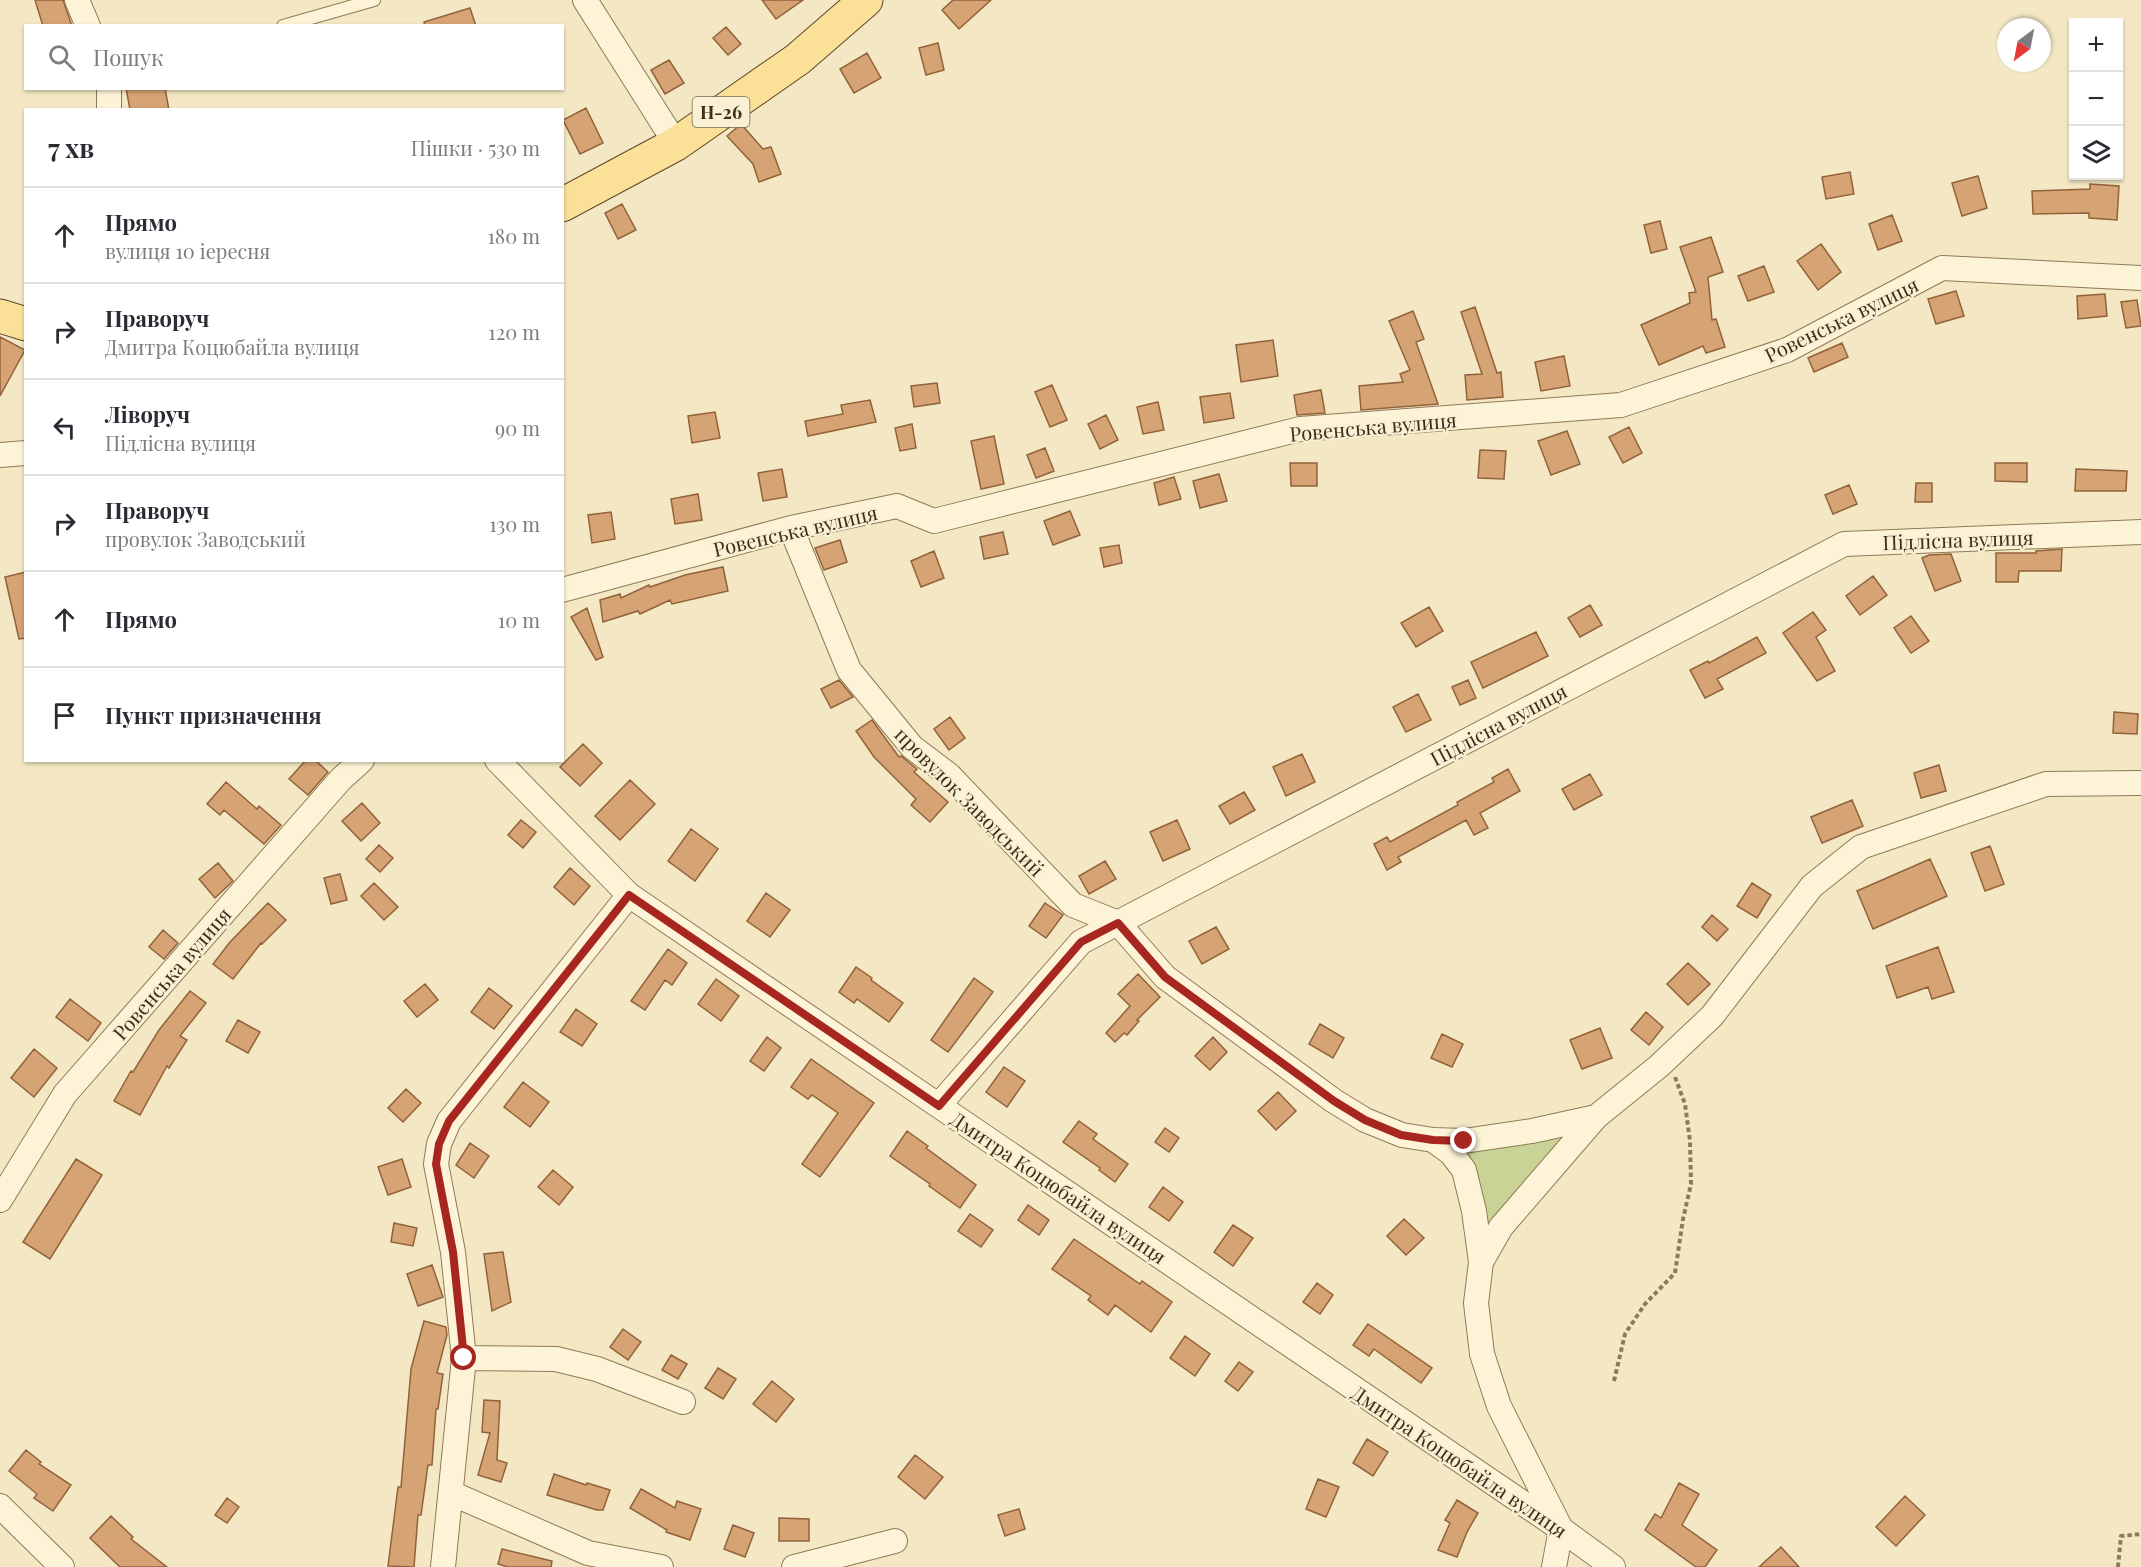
<!DOCTYPE html>
<html lang="uk">
<meta charset="utf-8">
<style>
:root{--surface:#fff;--page:#f7f7f7;--text:#2b2b33;--muted:#7c7c81;--line:#e1e1e2}
body{margin:0;font-family:"Playfair Display",serif;background:var(--page);color:var(--text)}
.controls{position:absolute;right:18px;top:18px;display:grid;overflow:hidden;border-radius:0px;box-shadow:0 2px 4px #0004}
.controls button{width:54px;height:54px;display:grid;place-items:center;padding:0;border:0;border-bottom:2px solid var(--line);background:var(--surface);color:var(--text);font:30px sans-serif}
.compass{position:absolute;left:1997px;top:18px;width:54px;height:54px;border-radius:50%;background:var(--surface);box-shadow:0 2px 4px #0004;rotate:212deg}
.stop{position:absolute;width:18px;height:18px;margin:-14px;border:4px solid #a7261f;border-radius:50%;background:#fff}
.stop.end{background:#a7261f;border-color:#fff;box-shadow:0 2px 6px #0008}
.list{margin:0;padding:0;list-style:none}
h2{display:flex;justify-content:space-between;align-items:center;height:78px;margin:0;padding:0 24px;font-size:26px}
h2 small{font-size:20px;font-weight:400;color:var(--muted)}
.list li{display:grid;grid-template-columns:39px 1fr auto;gap:18px;align-items:center;box-sizing:border-box;height:96px;padding:0 24px;border-top:2px solid var(--line)}
.list b{display:block;font-size:22px;white-space:nowrap}
.list p{margin:0;font-size:20px;white-space:nowrap;color:var(--muted)}
.list em{font-size:20px;font-style:normal;color:var(--muted)}
.icon{flex:none;width:33px;height:33px;fill:none;stroke:currentColor;stroke-width:2;stroke-linecap:round;stroke-linejoin:round}
.map{position:relative;flex:none;width:2141px;height:1567px;overflow:hidden}
.search{position:absolute;background:var(--surface);box-shadow:0 2px 4px #0004;left:24px;top:24px;width:540px;height:66px;display:flex;align-items:center;gap:15px;box-sizing:border-box;padding:0 21px;border-radius:0px;color:var(--muted);font-size:22px}
.panel{position:absolute;background:var(--surface);box-shadow:0 2px 4px #0004;left:24px;top:108px;width:540px;height:654px;border-radius:0px}
.map>svg:first-child{display:block}
</style>
<div class="map">
<svg width="2141" height="1567" viewBox="0 0 2141 1567">
<rect width="100%" height="100%" fill="#f3e8c3"/>
<!-- green -->
<path fill="#c8d395" d="M 1596,1117 L 1481,1262 L 1464,1141 Z"/>
<!-- building -->
<path fill="#d6a374" stroke="#92623a" stroke-width="1.5" d="M 35,0 L 63,0 L 72,26 L 43,26 Z
M 762,0 L 803,0 L 776,19 Z
M 953,0 L 991,0 L 959,29 L 942,10 Z
M 470,8 L 476,26 L 425,26 L 424,22 Z
M 726,27 L 741,44 L 728,55 L 713,38 Z
M 938,43 L 944,70 L 926,75 L 919,48 Z
M 867,53 L 881,78 L 854,93 L 840,69 Z
M 669,60 L 684,83 L 665,94 L 651,70 Z
M 126,88 L 165,88 L 169,110 L 130,110 Z
M 586,108 L 603,143 L 580,154 L 563,120 Z
M 741,124 L 763,149 L 771,147 L 781,174 L 759,182 L 753,164 L 727,136 Z
M 1850,172 L 1854,194 L 1826,199 L 1822,177 Z
M 1978,176 L 1987,208 L 1962,216 L 1952,183 Z
M 2090,184 L 2119,186 L 2117,220 L 2089,218 L 2089,213 L 2033,214 L 2032,191 L 2090,189 Z
M 622,204 L 636,230 L 618,239 L 605,213 Z
M 1892,215 L 1902,241 L 1878,250 L 1869,224 Z
M 1660,221 L 1667,249 L 1651,253 L 1644,225 Z
M 1711,237 L 1723,272 L 1708,277 L 1712,320 L 1716,319 L 1725,347 L 1706,353 L 1703,346 L 1659,365 L 1641,325 L 1690,303 L 1689,293 L 1696,292 L 1680,247 Z
M 1821,244 L 1841,272 L 1818,290 L 1797,261 Z
M 1764,266 L 1774,292 L 1748,301 L 1738,276 Z
M 1956,291 L 1964,316 L 1936,324 L 1928,299 Z
M 2105,294 L 2107,316 L 2078,319 L 2077,296 Z
M 2137,300 L 2141,326 L 2126,328 L 2121,302 Z
M 1475,307 L 1497,373 L 1501,372 L 1503,397 L 1467,400 L 1465,375 L 1482,374 L 1461,312 Z
M 1413,311 L 1424,339 L 1416,342 L 1438,404 L 1361,410 L 1359,386 L 1403,382 L 1400,374 L 1410,370 L 1389,321 Z
M 0,337 L 25,350 L 0,396 Z
M 1273,340 L 1278,376 L 1241,382 L 1236,345 Z
M 1842,343 L 1848,357 L 1814,372 L 1808,358 Z
M 1564,356 L 1570,386 L 1541,391 L 1535,362 Z
M 937,383 L 940,403 L 914,407 L 911,386 Z
M 1052,385 L 1067,420 L 1050,427 L 1035,392 Z
M 1321,390 L 1325,413 L 1297,415 L 1294,395 Z
M 1230,393 L 1234,418 L 1204,423 L 1200,397 Z
M 870,400 L 876,422 L 808,436 L 805,421 L 843,414 L 841,405 Z
M 1158,402 L 1164,430 L 1143,434 L 1137,407 Z
M 715,412 L 720,438 L 692,443 L 688,416 Z
M 1106,415 L 1118,440 L 1100,449 L 1088,424 Z
M 912,424 L 916,448 L 900,451 L 895,428 Z
M 1629,427 L 1642,453 L 1623,463 L 1609,437 Z
M 1567,431 L 1580,464 L 1551,475 L 1538,441 Z
M 994,436 L 1004,484 L 981,489 L 971,441 Z
M 1045,448 L 1054,471 L 1036,478 L 1027,455 Z
M 1480,450 L 1506,451 L 1504,479 L 1478,478 Z
M 1290,463 L 1317,463 L 1317,486 L 1291,486 Z
M 1995,463 L 2027,463 L 2027,482 L 1995,481 Z
M 782,469 L 787,497 L 763,501 L 758,473 Z
M 2076,469 L 2127,471 L 2126,491 L 2075,491 Z
M 1219,474 L 1227,501 L 1200,508 L 1193,481 Z
M 1174,477 L 1181,499 L 1159,505 L 1154,483 Z
M 1916,483 L 1932,483 L 1932,502 L 1915,502 Z
M 1849,485 L 1857,504 L 1833,514 L 1825,495 Z
M 698,494 L 702,520 L 675,524 L 671,499 Z
M 1070,511 L 1080,535 L 1053,545 L 1044,521 Z
M 611,512 L 615,539 L 592,543 L 588,515 Z
M 1003,532 L 1008,554 L 984,559 L 980,537 Z
M 840,540 L 847,562 L 824,570 L 815,548 Z
M 1119,545 L 1122,563 L 1104,567 L 1100,548 Z
M 2062,549 L 2061,571 L 2019,571 L 2018,582 L 1996,582 L 1996,553 L 2036,553 L 2036,551 Z
M 934,551 L 944,578 L 921,587 L 911,561 Z
M 1951,554 L 1961,581 L 1935,591 L 1922,558 L 1929,555 Z
M 723,567 L 728,591 L 672,604 L 670,600 L 640,614 L 638,611 L 603,622 L 600,600 L 620,594 L 621,598 L 649,585 L 650,587 L 685,575 Z
M 26,572 L 26,638 L 19,639 L 5,577 Z
M 1873,576 L 1887,595 L 1860,615 L 1846,596 Z
M 1590,605 L 1602,625 L 1580,637 L 1568,618 Z
M 1429,607 L 1443,631 L 1416,647 L 1401,623 Z
M 587,608 L 603,657 L 596,660 L 571,617 Z
M 1813,612 L 1826,630 L 1816,637 L 1835,671 L 1817,681 L 1783,633 Z
M 1911,616 L 1929,641 L 1911,653 L 1894,628 Z
M 1536,632 L 1548,656 L 1483,688 L 1471,662 Z
M 1757,637 L 1766,653 L 1717,679 L 1723,689 L 1705,698 L 1690,670 L 1708,661 L 1709,663 Z
M 839,680 L 853,697 L 831,708 L 821,689 Z
M 1468,680 L 1476,698 L 1460,705 L 1452,687 Z
M 1418,694 L 1431,720 L 1406,732 L 1393,707 Z
M 2114,712 L 2138,714 L 2137,734 L 2113,733 Z
M 950,717 L 965,738 L 949,750 L 934,729 Z
M 872,720 L 899,757 L 901,756 L 917,769 L 914,772 L 948,802 L 930,822 L 911,805 L 916,799 L 874,757 L 856,731 Z
M 583,744 L 602,763 L 580,786 L 560,767 Z
M 1302,754 L 1315,782 L 1286,796 L 1273,767 Z
M 306,760 L 315,760 L 328,772 L 308,795 L 289,779 Z
M 1939,765 L 1946,791 L 1921,798 L 1914,773 Z
M 1508,769 L 1520,791 L 1480,813 L 1488,828 L 1474,835 L 1466,820 L 1398,857 L 1401,862 L 1387,870 L 1374,844 L 1387,837 L 1390,842 L 1458,805 L 1457,802 L 1494,782 L 1492,778 Z
M 1590,774 L 1602,795 L 1574,810 L 1562,789 Z
M 630,780 L 655,804 L 620,840 L 595,816 Z
M 226,782 L 257,809 L 259,806 L 281,825 L 264,844 L 224,810 L 220,815 L 207,804 Z
M 1244,792 L 1255,810 L 1230,824 L 1219,806 Z
M 1852,800 L 1863,826 L 1822,843 L 1811,817 Z
M 362,803 L 380,823 L 361,841 L 342,821 Z
M 521,820 L 536,832 L 523,848 L 508,835 Z
M 1177,820 L 1190,849 L 1163,861 L 1150,832 Z
M 691,829 L 718,849 L 695,881 L 668,861 Z
M 379,845 L 393,858 L 380,872 L 366,859 Z
M 1990,846 L 2004,884 L 1985,891 L 1971,853 Z
M 1930,859 L 1947,896 L 1873,929 L 1857,891 Z
M 1105,861 L 1116,879 L 1089,894 L 1079,876 Z
M 218,863 L 233,881 L 215,898 L 199,879 Z
M 570,868 L 590,886 L 574,905 L 554,887 Z
M 340,874 L 347,900 L 331,904 L 324,878 Z
M 374,883 L 398,907 L 384,920 L 361,896 Z
M 1752,883 L 1771,895 L 1757,918 L 1737,906 Z
M 766,893 L 790,910 L 770,937 L 747,921 Z
M 268,903 L 286,920 L 262,944 L 261,943 L 233,979 L 213,964 L 230,942 Z
M 1045,903 L 1063,915 L 1046,938 L 1029,926 Z
M 1712,915 L 1728,929 L 1717,941 L 1702,927 Z
M 1216,927 L 1229,949 L 1202,964 L 1189,941 Z
M 163,930 L 178,943 L 164,959 L 149,947 Z
M 1938,947 L 1954,992 L 1932,999 L 1928,987 L 1897,998 L 1886,966 Z
M 668,949 L 687,963 L 672,985 L 665,980 L 645,1010 L 631,1001 Z
M 1688,963 L 1710,984 L 1688,1005 L 1667,984 Z
M 856,967 L 872,978 L 871,980 L 903,1003 L 889,1022 L 857,999 L 854,1003 L 839,992 Z
M 1138,974 L 1160,997 L 1137,1020 L 1139,1021 L 1127,1035 L 1124,1033 L 1115,1042 L 1106,1033 L 1130,1006 L 1118,994 Z
M 974,978 L 993,992 L 948,1052 L 931,1040 Z
M 716,979 L 739,996 L 721,1021 L 698,1004 Z
M 425,984 L 438,1000 L 417,1017 L 404,1001 Z
M 489,988 L 512,1006 L 494,1029 L 471,1012 Z
M 190,991 L 206,1003 L 180,1036 L 187,1040 L 169,1068 L 167,1066 L 140,1115 L 114,1101 L 131,1071 L 133,1072 L 159,1030 Z
M 70,999 L 101,1023 L 88,1041 L 56,1017 Z
M 576,1009 L 597,1024 L 582,1046 L 560,1032 Z
M 1646,1012 L 1663,1027 L 1649,1045 L 1631,1030 Z
M 238,1020 L 260,1032 L 248,1053 L 226,1041 Z
M 1320,1024 L 1344,1038 L 1333,1058 L 1309,1044 Z
M 1600,1028 L 1612,1058 L 1582,1069 L 1570,1040 Z
M 1442,1034 L 1463,1044 L 1452,1067 L 1431,1058 Z
M 767,1037 L 781,1048 L 764,1071 L 750,1061 Z
M 1213,1037 L 1227,1052 L 1210,1070 L 1195,1056 Z
M 34,1049 L 57,1068 L 34,1097 L 11,1078 Z
M 811,1059 L 874,1103 L 820,1177 L 802,1164 L 838,1113 L 812,1095 L 808,1099 L 791,1087 Z
M 1004,1067 L 1025,1081 L 1007,1107 L 986,1092 Z
M 523,1082 L 549,1102 L 530,1127 L 504,1107 Z
M 406,1089 L 421,1103 L 403,1122 L 388,1108 Z
M 1278,1092 L 1296,1111 L 1276,1130 L 1258,1111 Z
M 1079,1121 L 1097,1134 L 1093,1139 L 1128,1164 L 1115,1182 L 1099,1170 L 1100,1168 L 1063,1142 Z
M 1165,1128 L 1179,1138 L 1169,1152 L 1155,1142 Z
M 907,1131 L 928,1146 L 926,1148 L 976,1185 L 960,1208 L 929,1186 L 930,1184 L 890,1156 Z
M 470,1143 L 489,1156 L 474,1178 L 456,1165 Z
M 76,1159 L 102,1175 L 50,1259 L 23,1242 Z
M 402,1159 L 411,1187 L 388,1195 L 378,1167 Z
M 553,1170 L 573,1187 L 559,1205 L 538,1187 Z
M 1163,1187 L 1183,1202 L 1169,1221 L 1149,1207 Z
M 1028,1205 L 1049,1220 L 1039,1235 L 1018,1220 Z
M 970,1214 L 993,1230 L 981,1247 L 958,1231 Z
M 1404,1219 L 1424,1238 L 1406,1255 L 1387,1236 Z
M 394,1223 L 417,1228 L 413,1246 L 391,1242 Z
M 1233,1225 L 1253,1238 L 1233,1266 L 1214,1252 Z
M 1074,1239 L 1140,1284 L 1142,1281 L 1172,1302 L 1151,1332 L 1115,1305 L 1108,1315 L 1088,1300 L 1091,1296 L 1052,1269 Z
M 503,1252 L 511,1302 L 492,1311 L 484,1254 Z
M 432,1265 L 443,1297 L 418,1306 L 407,1274 Z
M 1317,1283 L 1333,1295 L 1320,1314 L 1303,1302 Z
M 424,1321 L 446,1327 L 447,1335 L 437,1373 L 443,1374 L 438,1409 L 436,1409 L 432,1465 L 428,1465 L 421,1515 L 418,1515 L 414,1567 L 388,1566 L 398,1487 L 401,1487 L 411,1369 Z
M 1368,1324 L 1432,1368 L 1421,1383 L 1374,1349 L 1369,1356 L 1353,1345 Z
M 623,1329 L 641,1342 L 628,1360 L 610,1347 Z
M 1185,1336 L 1210,1354 L 1195,1376 L 1170,1358 Z
M 671,1355 L 687,1364 L 678,1379 L 662,1370 Z
M 1239,1362 L 1253,1372 L 1238,1391 L 1225,1381 Z
M 718,1368 L 736,1379 L 723,1399 L 705,1388 Z
M 772,1381 L 794,1399 L 776,1422 L 753,1404 Z
M 484,1400 L 500,1401 L 497,1460 L 507,1463 L 501,1482 L 478,1475 L 490,1433 L 482,1432 Z
M 1367,1439 L 1388,1452 L 1373,1476 L 1353,1463 Z
M 26,1450 L 41,1462 L 39,1464 L 71,1485 L 53,1511 L 34,1498 L 37,1494 L 9,1471 Z
M 915,1455 L 943,1477 L 925,1499 L 898,1477 Z
M 554,1474 L 586,1485 L 587,1483 L 610,1490 L 603,1510 L 597,1510 L 547,1495 Z
M 1318,1479 L 1339,1487 L 1326,1517 L 1306,1509 Z
M 1679,1483 L 1699,1494 L 1682,1525 L 1717,1550 L 1705,1567 L 1696,1567 L 1645,1530 L 1655,1514 L 1661,1518 Z
M 641,1489 L 675,1508 L 677,1501 L 701,1509 L 690,1540 L 666,1532 L 667,1530 L 630,1508 Z
M 1905,1496 L 1925,1515 L 1896,1546 L 1876,1527 Z
M 227,1498 L 239,1507 L 227,1523 L 215,1515 Z
M 1457,1500 L 1478,1513 L 1467,1532 L 1457,1557 L 1438,1550 L 1450,1523 L 1445,1520 Z
M 1019,1509 L 1025,1529 L 1005,1536 L 998,1515 Z
M 111,1516 L 133,1537 L 131,1539 L 167,1567 L 120,1567 L 90,1538 Z
M 779,1518 L 809,1519 L 809,1541 L 779,1541 Z
M 733,1525 L 754,1533 L 745,1557 L 724,1549 Z
M 1781,1547 L 1799,1567 L 1759,1567 Z
M 502,1549 L 552,1561 L 551,1567 L 508,1567 L 498,1564 Z"/>
<g fill="none" stroke-linecap="round" stroke-linejoin="round">
<!-- lane casing -->
<g stroke="#907957" stroke-width="14">
<path id="lane" d="M 283,26 L 374,0"/>
</g>
<!-- street casing -->
<g stroke="#907957" stroke-width="26">
<path id="street" d="M 77,0 L 88,26
M 585,0 L 676,144
M 109,88 L 109,110
M 0,455 L 26,453
M 791,528 L 849,670 L 912,747 L 949,775 L 1073,905 L 1118,923 L 1165,977 L 1334,1101 L 1365,1120 L 1402,1135 L 1433,1140 L 1464,1141 L 1532,1131 L 1596,1117
M 562,590 L 791,528 L 897,506 L 934,521 L 1300,429 L 1621,405 L 1787,350 L 1942,268 L 2141,278
M 497,760 L 629,895 L 1561,1529 L 1613,1567
M 939,1105 L 1081,942 L 1844,544 L 2141,532
M 1433,1140 L 1451,1153 L 1464,1170 L 1474,1211 L 1481,1262 L 1476,1303 L 1482,1354 L 1499,1406 L 1560,1527
M 0,1200 L 65,1094 L 341,779 L 362,760
M 1481,1262 L 1501,1227 L 1596,1117 L 1659,1066 L 1712,1016 L 1812,886 L 1861,847 L 2046,784 L 2141,783
M 464,1358 L 556,1359 L 597,1369 L 683,1402
M 451,1493 L 588,1553 L 661,1567
M 0,1506 L 62,1567
M 443,1567 L 464,1358 L 453,1252 L 436,1164 L 439,1144 L 449,1121 L 629,895
M 794,1567 L 895,1541
M 1554,1567 L 1561,1529"/>
</g>
<!-- primary casing -->
<g stroke="#5e462c" stroke-width="35">
<path id="primary" d="M 562,205 L 676,144 L 798,59 L 866,0
M 0,316 L 26,324"/>
</g>
<!-- path -->
<path stroke="#907957" stroke-width="4" stroke-dasharray="4.5 3" stroke-linecap="butt" d="M 1614,1381 L 1625,1334 L 1645,1304 L 1675,1273 L 1683,1219 L 1691,1184 L 1690,1141 L 1685,1104 L 1675,1077
M 2118,1567 L 2121,1536 L 2141,1534"/>
<!-- lane -->
<use href="#lane" stroke="#fdf4d8" stroke-width="12"/>
<!-- street -->
<use href="#street" stroke="#fdf4d8" stroke-width="24"/>
<!-- primary -->
<use href="#primary" stroke="#fae197" stroke-width="33"/>
</g>
<g fill="none" stroke-linecap="round" stroke-linejoin="round">
<!-- route -->
<path stroke="#a7261f" stroke-width="8" d="M 464,1358 L 453,1252 L 436,1164 L 439,1144 L 449,1121 L 629,895 L 939,1106 L 1081,942 L 1118,923 L 1165,977 L 1334,1101 L 1365,1120 L 1401,1135 L 1433,1140 L 1464,1141"/>
</g>
<g text-anchor="middle" dominant-baseline="central" stroke-width="4.5" stroke-linejoin="round" paint-order="stroke">
<!-- shield labels -->
<rect fill="#faf1d4" stroke="#766954" stroke-width="1.5" x="692.5" y="97" width="57" height="30" rx="4.5"/>
<g font-size="18" font-weight="bold" fill="#3e2f1d">
<text x="721" y="112">Н-26</text>
</g>
<!-- street labels -->
<g font-size="20" fill="#3e2f1d" stroke="#faf1d4">
<text transform="translate(1841 319) rotate(-26)">Ровенська вулиця</text>
<text transform="translate(1373 426) rotate(-5)">Ровенська вулиця</text>
<text transform="translate(795 530) rotate(-13)">Ровенська вулиця</text>
<text transform="translate(1958 539) rotate(-2)">Підлісна вулиця</text>
<text transform="translate(1498 724) rotate(-28)">Підлісна вулиця</text>
<text transform="translate(970 801) rotate(45)">провулок Заводський</text>
<text transform="translate(171 973) rotate(-49)">Ровенська вулиця</text>
<text transform="translate(1059 1187) rotate(34)">Дмитра Коцюбайла вулиця</text>
<text transform="translate(1460 1461) rotate(34)">Дмитра Коцюбайла вулиця</text>
</g>
</g>
</svg>
<div class="controls">
<button>+</button>
<button>−</button>
<button><svg class="icon" aria-label="layers" viewBox="0 0 24 24"><path d="M12 4l9 5-9 5-9-5zM3 14l9 5 9-5"/></svg></button>
</div>
<svg class="compass" viewBox="-18 -18 36 36"><path d="M0-13l5 13h-10z" fill="#e53935"/><path d="M0 13l5-13h-10z" fill="#7c7c81"/></svg>
<div class="stop" style="left:464px;top:1358px"></div>
<div class="stop end" style="left:1464px;top:1141px"></div>
<div class="search"><svg class="icon" aria-label="search" viewBox="0 0 24 24"><circle cx="10" cy="10" r="6"/><path d="M15 15l6 6"/></svg>Пошук</div>
<section class="panel">
<h2>7 хв<small>Пішки · 530 m</small></h2>
<ul class="list">
<li><svg class="icon" aria-label="ahead" viewBox="0 0 24 24"><path d="M12 20V5M6 11l6-6 6 6"/></svg><div><b>Прямо</b><p>вулиця 10 іересня</p></div><em>180 m</em></li>
<li><svg class="icon" aria-label="right" viewBox="0 0 24 24"><path d="M7 20v-9h11M14 6l5 5-5 5"/></svg><div><b>Праворуч</b><p>Дмитра Коцюбайла вулиця</p></div><em>120 m</em></li>
<li><svg class="icon" aria-label="left" viewBox="0 0 24 24"><path d="M17 20v-9H6M10 6l-5 5 5 5"/></svg><div><b>Ліворуч</b><p>Підлісна вулиця</p></div><em>90 m</em></li>
<li><svg class="icon" aria-label="right" viewBox="0 0 24 24"><path d="M7 20v-9h11M14 6l5 5-5 5"/></svg><div><b>Праворуч</b><p>провулок Заводський</p></div><em>130 m</em></li>
<li><svg class="icon" aria-label="ahead" viewBox="0 0 24 24"><path d="M12 20V5M6 11l6-6 6 6"/></svg><div><b>Прямо</b></div><em>10 m</em></li>
<li><svg class="icon" aria-label="arrive" viewBox="0 0 24 24"><path d="M6 21V4h12l-3 4 3 4H6"/></svg><div><b>Пункт призначення</b></div></li>
</ul>
</section>
</div>
